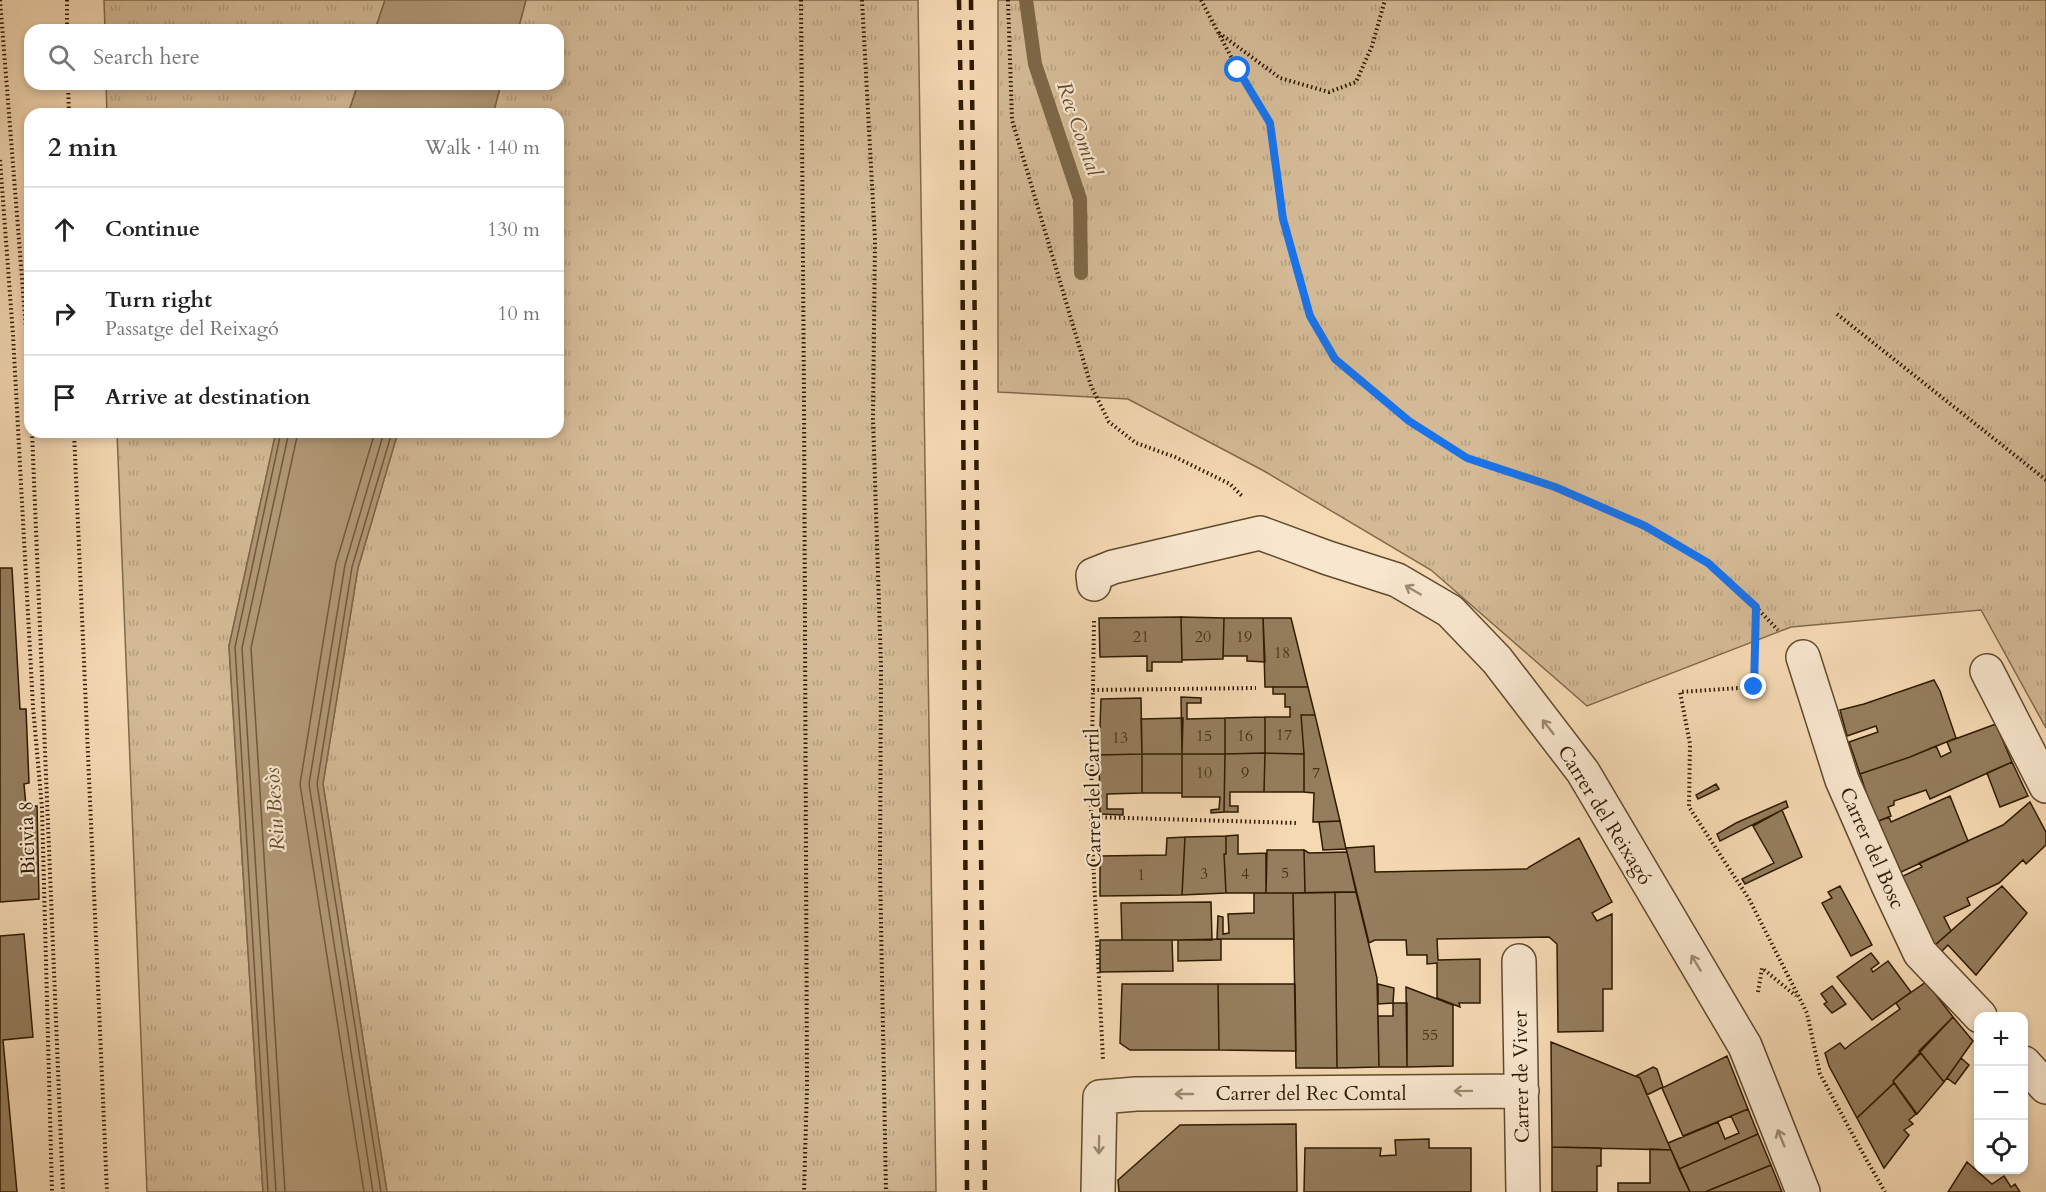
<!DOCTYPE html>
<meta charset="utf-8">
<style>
:root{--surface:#fff;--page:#f6f6f6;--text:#222;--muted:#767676;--line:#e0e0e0}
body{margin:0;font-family:Cardo,serif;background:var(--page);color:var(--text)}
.controls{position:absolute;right:18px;bottom:18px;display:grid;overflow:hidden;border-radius:12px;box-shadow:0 3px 9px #0003}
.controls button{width:54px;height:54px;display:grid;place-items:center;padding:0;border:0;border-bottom:2px solid var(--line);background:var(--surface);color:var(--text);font:30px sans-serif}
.stop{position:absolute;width:18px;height:18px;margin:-14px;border:4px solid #1a73e8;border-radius:50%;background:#fff}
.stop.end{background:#1a73e8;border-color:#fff;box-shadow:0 2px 6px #0008}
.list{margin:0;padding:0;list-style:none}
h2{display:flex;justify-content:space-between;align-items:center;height:78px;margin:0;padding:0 24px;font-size:26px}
h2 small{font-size:20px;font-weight:400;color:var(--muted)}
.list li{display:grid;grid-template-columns:39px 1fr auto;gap:18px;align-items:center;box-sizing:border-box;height:84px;padding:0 24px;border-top:2px solid var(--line)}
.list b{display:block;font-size:22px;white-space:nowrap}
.list p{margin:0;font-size:20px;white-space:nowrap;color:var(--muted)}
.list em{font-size:20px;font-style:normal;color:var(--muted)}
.icon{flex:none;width:33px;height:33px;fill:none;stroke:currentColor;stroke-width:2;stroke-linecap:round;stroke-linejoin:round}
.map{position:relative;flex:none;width:2046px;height:1192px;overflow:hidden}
.search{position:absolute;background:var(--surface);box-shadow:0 3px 9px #0003;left:24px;top:24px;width:540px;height:66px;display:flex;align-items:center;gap:15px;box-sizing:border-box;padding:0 21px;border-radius:18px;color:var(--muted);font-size:22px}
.panel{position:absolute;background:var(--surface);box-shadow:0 3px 9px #0003;left:24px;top:108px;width:540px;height:330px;border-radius:18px}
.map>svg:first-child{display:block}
</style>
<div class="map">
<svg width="2046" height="1192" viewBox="0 0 2046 1192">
<defs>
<pattern id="grass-tufts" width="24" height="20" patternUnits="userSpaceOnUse" patternTransform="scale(1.5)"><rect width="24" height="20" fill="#d3b995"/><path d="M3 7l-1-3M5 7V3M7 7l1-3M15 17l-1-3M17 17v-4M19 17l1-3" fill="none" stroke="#b59e7f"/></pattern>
</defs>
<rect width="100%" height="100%" fill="#f5d9b3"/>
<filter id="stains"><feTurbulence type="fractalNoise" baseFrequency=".00333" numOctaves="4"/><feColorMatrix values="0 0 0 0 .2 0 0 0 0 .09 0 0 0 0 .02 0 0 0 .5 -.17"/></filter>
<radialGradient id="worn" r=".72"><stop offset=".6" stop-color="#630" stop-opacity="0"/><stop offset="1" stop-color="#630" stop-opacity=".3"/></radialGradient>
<!-- grass -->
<path fill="url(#grass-tufts)" stroke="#806a4a" stroke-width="1.5" d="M 104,0 L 385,0 L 375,30 L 105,30 Z
M 526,0 L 918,0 L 936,1192 L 387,1192 L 323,784 L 358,568 L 398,432 L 558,432 L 558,114 L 493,114 L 501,84 L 558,84 L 558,30 L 518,30 Z
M 998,0 L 2046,0 L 2046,728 L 1981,610 L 1791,627 L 1587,706 L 1431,570 L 1264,471 L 1128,399 L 998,392 Z
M 106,84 L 358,84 L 348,114 L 107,114 Z
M 117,432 L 276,432 L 229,646 L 263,1192 L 147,1192 Z"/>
<!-- water -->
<path fill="#b19876" stroke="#7d6647" stroke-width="1.5" d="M 385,0 L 526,0 L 518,30 L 375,30 Z
M 358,84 L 501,84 L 493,114 L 348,114 Z
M 276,432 L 398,432 L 358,568 L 323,784 L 387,1192 L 263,1192 L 229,646 Z"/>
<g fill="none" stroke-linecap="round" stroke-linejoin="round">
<!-- shore -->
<path stroke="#70593b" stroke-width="1.5" d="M 268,1192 L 235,647 L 281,432
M 276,1192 L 242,648 L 289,432
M 285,1192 L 251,648 L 298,432
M 364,1192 L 300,784 L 336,563 L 375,432
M 373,1192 L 309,784 L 345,565 L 384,432
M 381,1192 L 317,784 L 352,567 L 392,432"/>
<!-- stream -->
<path stroke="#7d6647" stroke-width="14" d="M 1026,0 L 1035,64 L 1080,199 L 1081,273"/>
</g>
<!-- building -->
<path fill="#957d5d" stroke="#2e1a00" stroke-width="1.5" d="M 0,568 L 12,568 L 20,709 L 26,709 L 29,783 L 24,784 L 26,806 L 37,806 L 39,899 L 0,902 Z
M 1181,617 L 1224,618 L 1223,659 L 1182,660 Z
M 1181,617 L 1182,662 L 1152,662 L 1152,671 L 1147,671 L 1147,656 L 1100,657 L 1099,618 Z
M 1224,618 L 1263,618 L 1265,662 L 1247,661 L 1247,656 L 1223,656 Z
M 1263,618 L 1291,618 L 1308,687 L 1265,687 Z
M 1934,680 L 1940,691 L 1956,738 L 1910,757 L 1860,774 L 1849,742 L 1878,732 L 1876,726 L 1847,736 L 1840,710 L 1864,704 Z
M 1273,687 L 1308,687 L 1315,715 L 1301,715 L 1304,754 L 1265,753 L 1265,717 L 1290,717 L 1290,707 L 1285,707 L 1285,694 L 1273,694 Z
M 1181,697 L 1201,698 L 1201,703 L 1187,703 L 1187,719 L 1225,718 L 1225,754 L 1182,754 Z
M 1141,698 L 1142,754 L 1099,755 L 1101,699 Z
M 1301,715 L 1315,715 L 1340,821 L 1313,822 L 1314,793 L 1304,792 L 1304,754 Z
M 1265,717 L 1265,753 L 1225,754 L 1225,718 Z
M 1183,718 L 1182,754 L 1142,754 L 1141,719 Z
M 1996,724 L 2012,762 L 1930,799 L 1926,790 L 1894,801 L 1894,805 L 1888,807 L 1891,816 L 1876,822 L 1860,774 L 1910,757 L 1936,746 L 1941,757 L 1951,752 L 1947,742 Z
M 1265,753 L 1264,792 L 1230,792 L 1230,806 L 1238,806 L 1238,812 L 1224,812 L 1225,754 Z
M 1265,753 L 1304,754 L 1304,792 L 1264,792 Z
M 1142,754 L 1142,793 L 1107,794 L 1107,809 L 1123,809 L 1123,815 L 1100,814 L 1099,755 Z
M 1142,754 L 1182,754 L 1182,793 L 1142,793 Z
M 1182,754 L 1225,754 L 1224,812 L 1211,813 L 1211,810 L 1219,809 L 1220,797 L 1182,797 Z
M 2012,762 L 2028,796 L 2000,807 L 1987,773 Z
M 1716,784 L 1719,789 L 1698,799 L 1696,795 Z
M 1950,796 L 1968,841 L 1899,873 L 1876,822 L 1889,817 L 1891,822 Z
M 1786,801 L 1788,807 L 1720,841 L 1717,834 L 1736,823 Z
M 2030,802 L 2046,832 L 2046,845 L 2026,864 L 2023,860 L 1999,883 L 1967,898 L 1970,905 L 1944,917 L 1951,931 L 1934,946 L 1901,877 L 1922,867 L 1919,863 L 2003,825 Z
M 1782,810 L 1802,857 L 1745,884 L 1742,879 L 1774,863 L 1753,826 Z
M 1340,821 L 1346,849 L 1323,850 L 1319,822 Z
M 1238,835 L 1238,854 L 1266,853 L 1266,893 L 1226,893 L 1224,854 L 1226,854 L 1226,836 Z
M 1226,836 L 1226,854 L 1224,854 L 1226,893 L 1182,895 L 1185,837 Z
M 1185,837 L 1182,895 L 1100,896 L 1100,856 L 1166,855 L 1167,838 Z
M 1579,838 L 1612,902 L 1592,913 L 1597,921 L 1612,914 L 1612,989 L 1603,989 L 1603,1031 L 1558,1032 L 1557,944 L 1549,937 L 1437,939 L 1438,960 L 1480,959 L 1480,1003 L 1459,1003 L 1460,1007 L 1437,998 L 1437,963 L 1427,964 L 1427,955 L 1407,955 L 1406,940 L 1375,940 L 1369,943 L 1346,848 L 1374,846 L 1375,872 L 1527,869 L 1529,867 Z
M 1267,850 L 1304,850 L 1305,893 L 1266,893 Z
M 1304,850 L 1309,853 L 1347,852 L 1356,892 L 1305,893 Z
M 1840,886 L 1872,945 L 1851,956 L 1822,903 L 1832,898 L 1828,892 Z
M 2002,886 L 2027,913 L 1976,975 L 1948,945 L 1939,954 L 1934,946 Z
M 1335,892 L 1337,1068 L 1296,1068 L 1293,893 Z
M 1335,892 L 1356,892 L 1377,978 L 1379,1067 L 1337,1068 Z
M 1254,893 L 1293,893 L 1294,939 L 1217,939 L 1218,916 L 1223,917 L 1223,934 L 1229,933 L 1228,914 L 1254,913 Z
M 1211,902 L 1212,940 L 1122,940 L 1121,903 Z
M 24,934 L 33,1037 L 3,1040 L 17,1192 L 0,1192 L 0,936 Z
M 1221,939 L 1221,960 L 1178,961 L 1178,940 Z
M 1100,940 L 1172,940 L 1173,971 L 1100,972 Z
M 1871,953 L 1879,963 L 1871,969 L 1873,972 L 1888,961 L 1911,992 L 1872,1020 L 1837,977 Z
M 1926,982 L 1953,1017 L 1893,1081 L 1894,1083 L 1857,1118 L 1829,1066 L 1825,1053 L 1840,1043 L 1845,1049 L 1851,1044 L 1900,1009 L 1896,1003 Z
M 1122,984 L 1218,984 L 1219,1050 L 1130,1050 L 1120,1043 Z
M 1218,984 L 1295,984 L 1296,1051 L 1219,1050 Z
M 1378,984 L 1394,988 L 1393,1003 L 1378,1004 Z
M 1832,986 L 1846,1004 L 1832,1013 L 1824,1004 L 1827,1002 L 1821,994 Z
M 1406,987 L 1453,1005 L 1453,1066 L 1407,1067 Z
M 1393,1003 L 1407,1003 L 1407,1067 L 1379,1067 L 1378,1016 L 1393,1016 Z
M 1953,1017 L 1973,1041 L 1944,1082 L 1919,1051 Z
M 1551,1042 L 1640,1078 L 1671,1150 L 1552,1147 Z
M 1921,1053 L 1944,1082 L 1917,1114 L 1893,1081 Z
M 1727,1056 L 1748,1109 L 1683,1136 L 1662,1088 Z
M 1961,1058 L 1969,1065 L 1955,1084 L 1947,1078 Z
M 1653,1067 L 1657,1069 L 1663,1087 L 1647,1095 L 1640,1078 L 1636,1076 Z
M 1894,1083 L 1916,1114 L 1909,1120 L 1913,1124 L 1904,1130 L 1909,1135 L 1884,1168 L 1857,1118 Z
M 1748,1109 L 1758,1134 L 1679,1169 L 1668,1143 L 1718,1122 L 1725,1139 L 1739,1133 L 1731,1116 Z
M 1296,1124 L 1297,1192 L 1119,1192 L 1118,1180 L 1180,1125 Z
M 1758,1134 L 1771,1165 L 1705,1192 L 1690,1192 L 1679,1169 Z
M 1429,1139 L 1429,1148 L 1471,1148 L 1471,1192 L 1304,1192 L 1305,1148 L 1381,1148 L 1380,1156 L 1396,1155 L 1395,1140 Z
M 1552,1147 L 1601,1148 L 1601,1166 L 1597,1166 L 1597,1192 L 1552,1192 Z
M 1650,1149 L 1671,1150 L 1690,1192 L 1618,1192 L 1618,1183 L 1650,1183 Z
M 1967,1162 L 1992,1184 L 2004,1176 L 2011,1187 L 2015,1184 L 2020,1192 L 1948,1192 Z
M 1771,1165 L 1782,1192 L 1705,1192 Z"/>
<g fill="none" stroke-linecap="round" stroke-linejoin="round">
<!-- minor casing -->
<g stroke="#604a2d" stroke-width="36">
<path id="minor" d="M 1094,584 L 1093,575 L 1113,567 L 1260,533 L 1328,558 L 1397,580 L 1450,611 L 1497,660 L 1583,772 L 1745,1046 L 1803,1192
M 1803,657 L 1842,780 L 1888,885 L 1920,953 L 1980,1016
M 1987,671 L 2046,786
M 1519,961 L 1523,1192
M 2024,1063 L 2046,1087
M 1098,1192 L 1100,1097 L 1136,1094 L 1522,1091"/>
</g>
<!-- path -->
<path stroke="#2e1a00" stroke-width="4" stroke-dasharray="1.5 3" stroke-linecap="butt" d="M 0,0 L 30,380
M 67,0 L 67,30
M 801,0 L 804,397 L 807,1087 L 804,1192
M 862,0 L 875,240 L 873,419 L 881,666 L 880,868 L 886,1192
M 1008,0 L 1012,120 L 1091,386 L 1109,422 L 1136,443 L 1175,457 L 1230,484 L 1243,497
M 1201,0 L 1238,70 L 1270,123 L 1283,219 L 1310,316 L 1335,359 L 1409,421 L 1467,458 L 1555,487 L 1645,526 L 1708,563 L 1756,607 L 1778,630
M 1219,33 L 1280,78 L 1329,92 L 1356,82 L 1372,46 L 1385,0
M 68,84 L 69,114
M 0,160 L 13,335 L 33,707 L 42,808 L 52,1192
M 1837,314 L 2046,480
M 32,432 L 63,1192
M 74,432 L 107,1192
M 1756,609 L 1754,687 L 1680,692 L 1690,744 L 1689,807 L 1749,899 L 1807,1013 L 1820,1074 L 1861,1150 L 1885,1192
M 1094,621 L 1091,817 L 1103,1060
M 1093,690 L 1256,688
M 1092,817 L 1298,823
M 1758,992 L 1762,968 L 1796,996"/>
<!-- minor -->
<use href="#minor" stroke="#f8e6ce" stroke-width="33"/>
<!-- rail -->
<path stroke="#2e1a00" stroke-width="4.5" stroke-dasharray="10 10" stroke-linecap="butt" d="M 959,0 L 962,163 L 967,1192
M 971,0 L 985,1192"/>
</g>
<!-- one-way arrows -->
<defs><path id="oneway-shaft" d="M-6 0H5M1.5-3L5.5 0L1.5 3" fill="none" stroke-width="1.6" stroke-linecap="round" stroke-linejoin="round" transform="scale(1.5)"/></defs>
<g stroke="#9d8a71">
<use href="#oneway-shaft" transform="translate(1413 590) rotate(-150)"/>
<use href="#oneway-shaft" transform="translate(1548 727) rotate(-128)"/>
<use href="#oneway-shaft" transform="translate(1696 963) rotate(-121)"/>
<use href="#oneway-shaft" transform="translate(1463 1091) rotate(179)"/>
<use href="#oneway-shaft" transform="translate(1184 1094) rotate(180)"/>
<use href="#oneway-shaft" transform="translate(1781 1138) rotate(-112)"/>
<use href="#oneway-shaft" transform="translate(1099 1145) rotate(91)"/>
</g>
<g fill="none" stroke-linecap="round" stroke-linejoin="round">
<!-- route -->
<path stroke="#1a73e8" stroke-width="8" d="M 1238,70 L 1270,123 L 1283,219 L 1310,316 L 1335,359 L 1409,421 L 1467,458 L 1555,487 L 1645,526 L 1708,563 L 1756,607 L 1754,687"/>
</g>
<g text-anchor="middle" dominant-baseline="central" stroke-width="4.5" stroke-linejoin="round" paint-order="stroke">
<!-- number labels -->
<g font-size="16" fill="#483317">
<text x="1141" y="637">21</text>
<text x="1203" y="637">20</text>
<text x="1244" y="637">19</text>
<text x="1282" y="653">18</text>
<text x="1284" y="735">17</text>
<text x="1204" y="736">15</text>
<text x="1245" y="736">16</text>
<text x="1120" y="738">13</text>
<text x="1204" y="773">10</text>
<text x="1245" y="773">9</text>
<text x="1316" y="773">7</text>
<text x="1285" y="873">5</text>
<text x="1204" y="874">3</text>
<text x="1245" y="874">4</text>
<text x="1141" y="875">1</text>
<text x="1430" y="1035">55</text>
</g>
<!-- street labels -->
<g font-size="20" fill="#2e1a00" stroke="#f8e6ce">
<text transform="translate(1093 798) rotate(-91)">Carrer del Carril</text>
<text transform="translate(1605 815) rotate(58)">Carrer del Reixagó</text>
<text transform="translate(27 838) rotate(-92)">Bicivia 8</text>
<text transform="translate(1872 848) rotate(66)">Carrer del Bosc</text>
<text transform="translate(1521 1077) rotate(-91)">Carrer de Viver</text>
<text x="1311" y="1093">Carrer del Rec Comtal</text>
</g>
<!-- water labels -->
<g font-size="21" font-style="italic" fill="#624c2f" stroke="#f8e6ce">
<text transform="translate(1079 129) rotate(71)">Rec Comtal</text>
<text transform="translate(275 809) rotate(-94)">Riu Besòs</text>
</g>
</g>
<rect width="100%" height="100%" filter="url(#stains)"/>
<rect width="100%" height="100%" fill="url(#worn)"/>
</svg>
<div class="controls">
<button>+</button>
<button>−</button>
<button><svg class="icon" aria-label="locate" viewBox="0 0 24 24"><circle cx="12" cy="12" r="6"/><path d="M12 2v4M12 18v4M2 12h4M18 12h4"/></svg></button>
</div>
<div class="stop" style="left:1238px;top:70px"></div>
<div class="stop end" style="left:1754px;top:687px"></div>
<div class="search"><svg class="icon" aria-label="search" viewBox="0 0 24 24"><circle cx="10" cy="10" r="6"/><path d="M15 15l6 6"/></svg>Search here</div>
<section class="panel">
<h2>2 min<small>Walk · 140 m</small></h2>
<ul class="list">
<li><svg class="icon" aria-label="ahead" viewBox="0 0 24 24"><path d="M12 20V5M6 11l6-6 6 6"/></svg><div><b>Continue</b></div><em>130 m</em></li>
<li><svg class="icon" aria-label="right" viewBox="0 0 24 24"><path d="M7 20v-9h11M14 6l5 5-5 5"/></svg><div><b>Turn right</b><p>Passatge del Reixagó</p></div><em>10 m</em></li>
<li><svg class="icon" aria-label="arrive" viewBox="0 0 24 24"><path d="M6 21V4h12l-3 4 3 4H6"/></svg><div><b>Arrive at destination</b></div></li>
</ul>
</section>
</div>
